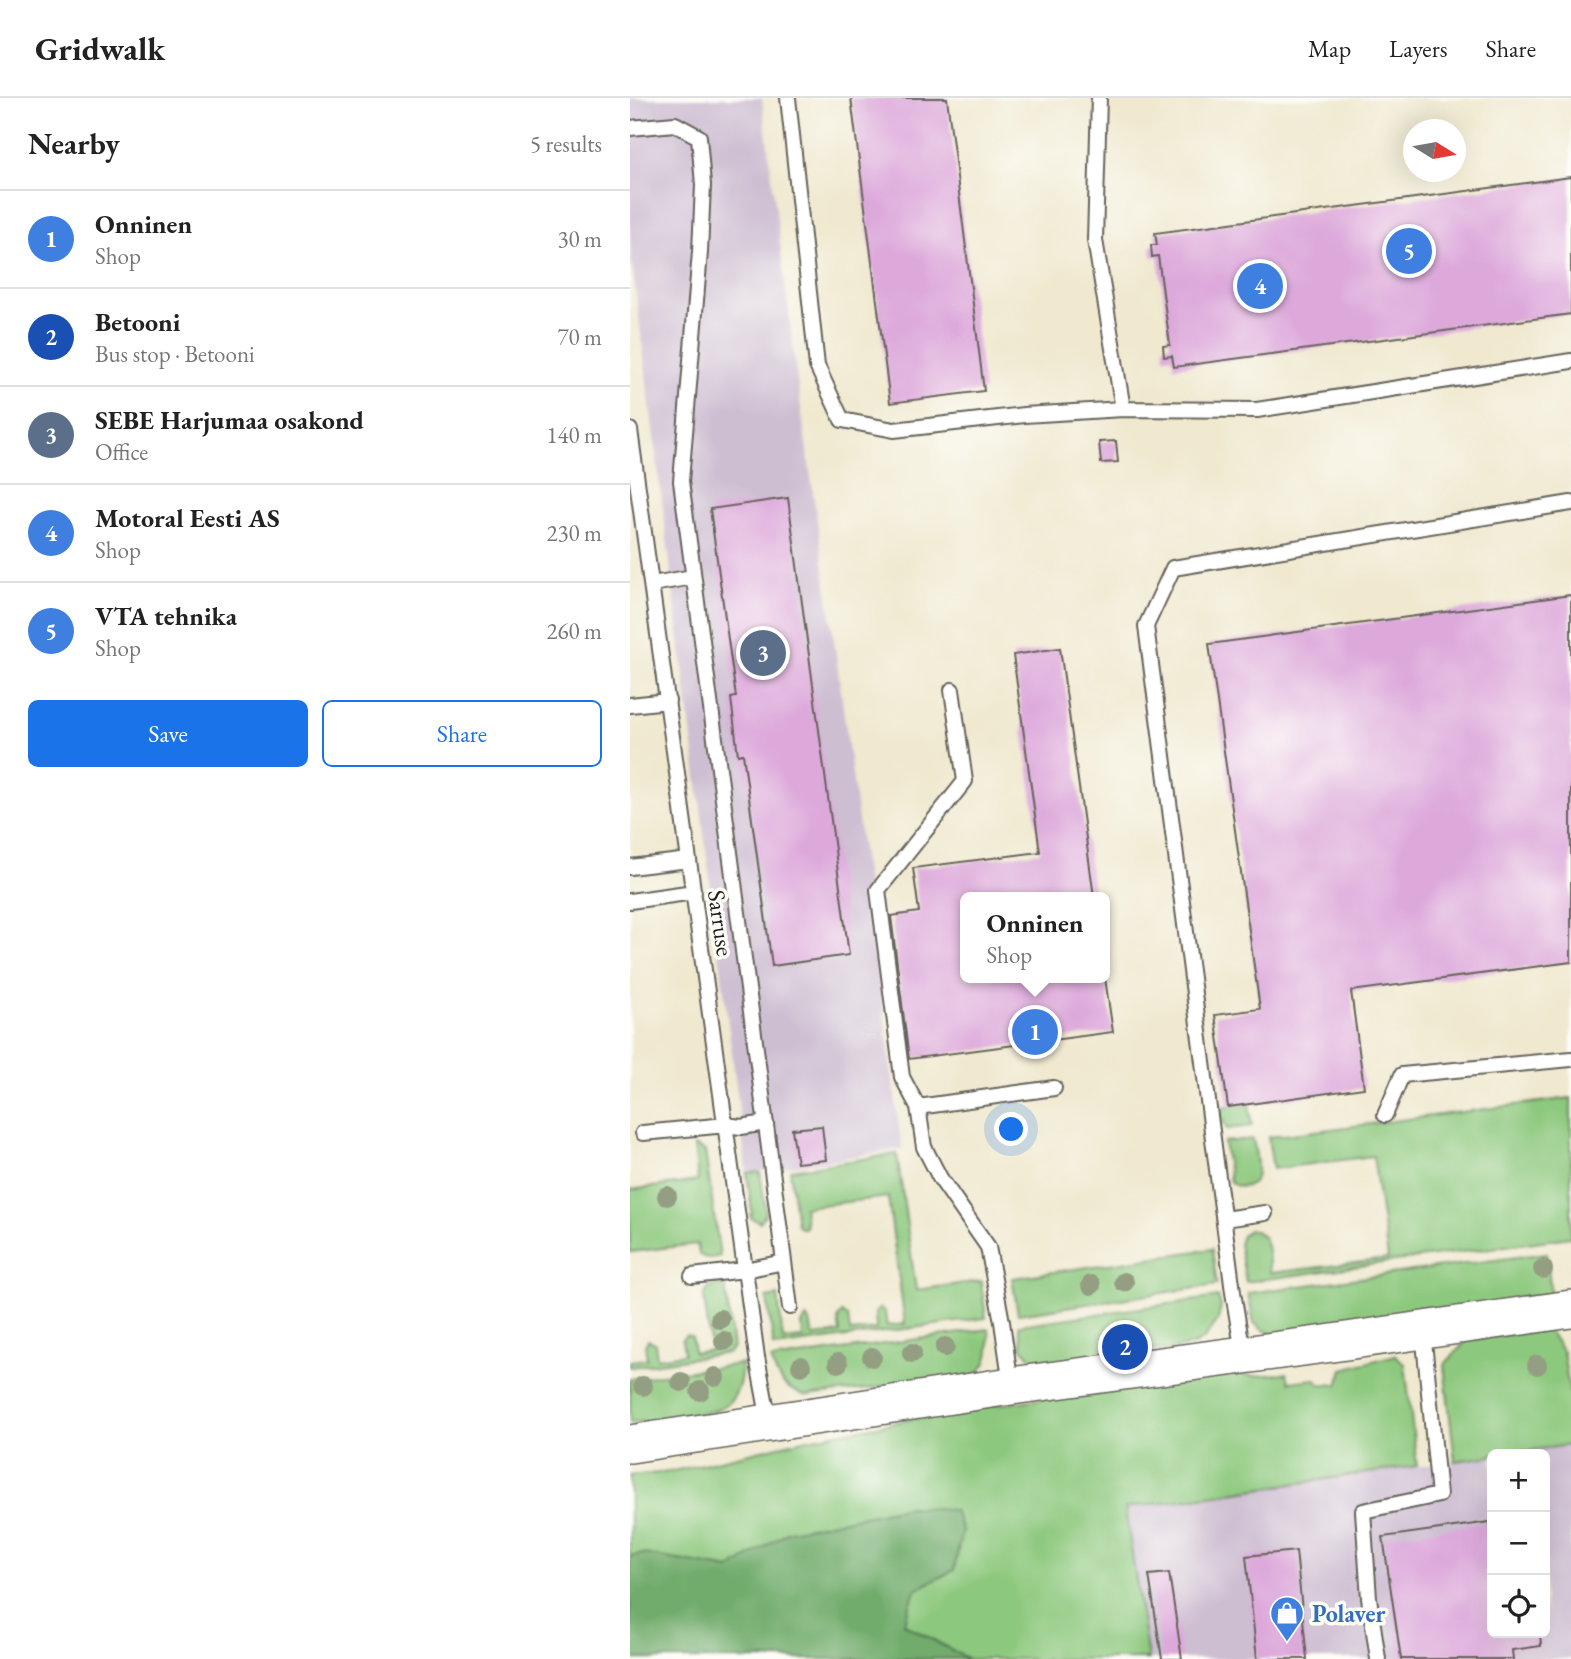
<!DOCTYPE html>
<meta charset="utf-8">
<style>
:root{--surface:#fff;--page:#f6f6f6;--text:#222;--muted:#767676;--line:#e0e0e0;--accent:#1a73e8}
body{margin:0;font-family:"EB Garamond",serif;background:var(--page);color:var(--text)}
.controls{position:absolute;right:21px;bottom:21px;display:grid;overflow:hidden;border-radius:10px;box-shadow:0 7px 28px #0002}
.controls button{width:63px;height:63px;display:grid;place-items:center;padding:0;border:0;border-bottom:2px solid var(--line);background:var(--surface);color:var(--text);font:35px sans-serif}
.compass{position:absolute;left:773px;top:21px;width:63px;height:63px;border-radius:50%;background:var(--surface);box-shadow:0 7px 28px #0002;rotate:101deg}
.you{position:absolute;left:382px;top:1032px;width:24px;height:24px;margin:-18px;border:5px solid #fff;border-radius:50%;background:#1a73e8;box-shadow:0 0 0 10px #1a73e833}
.badge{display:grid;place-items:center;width:46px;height:46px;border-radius:50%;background:var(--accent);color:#fff;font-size:23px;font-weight:700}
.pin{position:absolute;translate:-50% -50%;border:4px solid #fff;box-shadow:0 2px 7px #0006}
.popup{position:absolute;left:330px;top:794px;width:150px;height:91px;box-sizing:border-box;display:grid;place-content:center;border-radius:10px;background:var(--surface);filter:drop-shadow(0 2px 5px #0005);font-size:23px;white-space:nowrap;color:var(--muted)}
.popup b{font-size:26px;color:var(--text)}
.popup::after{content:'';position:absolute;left:50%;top:100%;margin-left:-14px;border:14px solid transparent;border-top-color:var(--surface)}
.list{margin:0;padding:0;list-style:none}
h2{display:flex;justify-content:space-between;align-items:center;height:91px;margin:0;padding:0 28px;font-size:30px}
h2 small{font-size:23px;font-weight:400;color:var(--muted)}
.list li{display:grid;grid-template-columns:46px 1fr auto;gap:21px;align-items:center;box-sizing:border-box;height:98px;padding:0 28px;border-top:2px solid var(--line)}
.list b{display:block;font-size:26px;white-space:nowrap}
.list p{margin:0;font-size:23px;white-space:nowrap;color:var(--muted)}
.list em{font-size:23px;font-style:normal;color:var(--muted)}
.actions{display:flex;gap:14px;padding:21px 28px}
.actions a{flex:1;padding:16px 0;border:2px solid var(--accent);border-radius:10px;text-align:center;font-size:24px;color:var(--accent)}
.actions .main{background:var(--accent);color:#fff}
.icon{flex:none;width:38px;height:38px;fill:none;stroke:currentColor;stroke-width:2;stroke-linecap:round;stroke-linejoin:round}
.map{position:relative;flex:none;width:941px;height:1561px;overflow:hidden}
header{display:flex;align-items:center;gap:42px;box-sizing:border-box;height:98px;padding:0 35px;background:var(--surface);border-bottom:2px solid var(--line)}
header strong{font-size:33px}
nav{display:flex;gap:38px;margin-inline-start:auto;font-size:24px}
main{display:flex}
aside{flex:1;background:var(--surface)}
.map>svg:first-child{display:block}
</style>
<header>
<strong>Gridwalk</strong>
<nav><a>Map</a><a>Layers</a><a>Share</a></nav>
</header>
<main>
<aside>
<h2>Nearby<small>5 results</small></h2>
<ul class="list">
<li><span class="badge" style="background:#3f7fe0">1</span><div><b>Onninen</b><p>Shop</p></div><em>30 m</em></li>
<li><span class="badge" style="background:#1a4fb4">2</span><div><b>Betooni</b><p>Bus stop · Betooni</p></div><em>70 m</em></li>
<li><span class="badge" style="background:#5c6f8a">3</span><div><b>SEBE Harjumaa osakond</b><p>Office</p></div><em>140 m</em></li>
<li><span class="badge" style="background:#3f7fe0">4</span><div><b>Motoral Eesti AS</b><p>Shop</p></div><em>230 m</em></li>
<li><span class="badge" style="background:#3f7fe0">5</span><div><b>VTA tehnika</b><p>Shop</p></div><em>260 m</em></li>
</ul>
<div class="actions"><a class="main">Save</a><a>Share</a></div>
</aside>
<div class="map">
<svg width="941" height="1561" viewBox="0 0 941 1561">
<rect width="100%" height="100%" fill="#fdfcf7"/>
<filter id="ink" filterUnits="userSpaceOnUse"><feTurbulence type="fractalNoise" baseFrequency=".0143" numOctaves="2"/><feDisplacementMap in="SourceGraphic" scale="14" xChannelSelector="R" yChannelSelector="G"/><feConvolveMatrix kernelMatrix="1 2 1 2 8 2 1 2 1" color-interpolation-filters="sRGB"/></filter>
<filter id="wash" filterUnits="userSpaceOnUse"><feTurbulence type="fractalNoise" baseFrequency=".00686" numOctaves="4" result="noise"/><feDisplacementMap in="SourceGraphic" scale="28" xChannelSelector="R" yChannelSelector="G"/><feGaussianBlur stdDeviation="1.57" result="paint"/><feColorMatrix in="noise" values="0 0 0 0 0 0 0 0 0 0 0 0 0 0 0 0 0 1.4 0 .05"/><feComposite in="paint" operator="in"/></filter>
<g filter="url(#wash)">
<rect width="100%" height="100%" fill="#f0e9d0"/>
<!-- industrial -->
<path fill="#cdbed2" d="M 0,0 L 132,0 L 167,282 L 203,534 L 272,1051 L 117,1075 L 0,150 Z
M 941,1347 L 941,1561 L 518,1561 L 495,1410 L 862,1358 L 862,1535 L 915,1535 L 915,1356 L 873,1356 Z"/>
<!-- green -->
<path fill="#8cc87d" stroke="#54724c" stroke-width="2" d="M 941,1000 L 941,1139 L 616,1184 L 609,1146 L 612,1137 L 620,1131 C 642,1137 637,1156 640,1175 L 758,1161 L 743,1058 L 643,1071 L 638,1039 Z
M 619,1006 L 622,1028 L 597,1031 L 586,1010 Z
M 623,1041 C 625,1054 634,1084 617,1088 C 610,1090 606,1088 600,1084 L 594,1044 Z
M 64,1048 L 75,1053 L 90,1158 C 82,1160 76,1162 69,1156 L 67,1146 L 0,1154 L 0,1092 L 68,1083 Z
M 267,1056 L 286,1192 L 351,1183 L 356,1220 L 144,1249 L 137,1200 L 148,1198 L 153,1242 L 173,1240 L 172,1226 L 176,1220 L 180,1224 L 183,1238 L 210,1235 L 208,1220 L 212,1215 L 218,1219 L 220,1234 L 246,1231 L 245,1215 L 250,1210 L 255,1214 L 257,1228 L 275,1226 L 258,1099 L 174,1109 L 176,1126 L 174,1130 L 170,1130 L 167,1127 L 160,1072 Z
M 130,1074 L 136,1115 L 130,1124 L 121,1120 L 120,1116 L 122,1115 L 117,1075 Z
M 582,1151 L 587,1187 L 388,1216 L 382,1180 Z
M 917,1155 L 921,1199 L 649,1238 L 635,1233 L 624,1225 L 618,1195 Z
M 95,1186 L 103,1250 L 98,1255 L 0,1269 L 0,1263 L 17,1261 L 15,1247 L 18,1242 L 25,1245 L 27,1260 L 54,1256 L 52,1241 L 56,1237 L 62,1239 L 64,1255 L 81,1252 L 74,1199 C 77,1188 84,1188 95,1186 Z
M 588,1199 L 591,1208 L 588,1222 L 575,1240 L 566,1246 L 536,1253 L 517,1251 L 516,1243 L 507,1244 L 501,1237 L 482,1240 L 478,1249 L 471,1250 L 472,1258 L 409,1268 L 392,1250 L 389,1227 Z
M 359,1231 C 360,1251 361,1267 343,1279 L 176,1298 C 156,1291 147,1283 141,1262 Z
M 918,1231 L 933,1254 L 941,1302 L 941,1347 L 874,1356 L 862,1356 L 862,1358 L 825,1363 L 814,1267 L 837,1242 Z
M 765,1257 L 775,1266 L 787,1368 L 495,1410 L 518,1561 L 338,1561 L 274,1526 L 285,1492 L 159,1433 L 100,1471 L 13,1456 L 0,1458 L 0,1378 L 39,1374 L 178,1341 L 335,1311 L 601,1276 L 625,1278 L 657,1275 L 659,1284 L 686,1281 L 689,1286 L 708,1287 L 713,1271 Z
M 112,1266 C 111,1280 109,1297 97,1306 C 80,1319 23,1322 0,1325 L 0,1281 Z"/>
<!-- forest -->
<path fill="#71ac6c" stroke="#466444" stroke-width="2" d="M 278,1409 L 324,1412 L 332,1432 L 324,1472 L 285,1492 L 274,1526 L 338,1561 L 0,1561 L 0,1458 L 13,1456 L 100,1471 L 159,1433 Z"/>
<g id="blocks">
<!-- building -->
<path fill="#dda9db" d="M 221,0 L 317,0 L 354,293 L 260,305 Z
M 941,79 L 941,216 L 544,269 L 542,258 L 534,259 L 533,248 L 540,247 L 528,158 L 522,159 L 521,147 L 527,147 L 525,135 Z
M 486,343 L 488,364 L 471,365 L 469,344 Z
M 158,400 L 219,857 L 142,868 L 113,656 L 108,657 L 101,600 L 106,599 L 80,411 Z
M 941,497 L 941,864 L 721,893 L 734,990 L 598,1009 L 585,917 L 630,911 L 579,546 Z
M 430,550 L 464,799 L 335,799 L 335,880 L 475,880 L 483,934 L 279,961 L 261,818 L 289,814 L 283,770 L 410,754 L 383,557 Z
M 192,1028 L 196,1062 L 167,1065 L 162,1031 Z
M 860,1424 L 862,1437 L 862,1535 L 910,1535 L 911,1548 L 882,1552 L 883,1561 L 771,1561 L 753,1439 Z
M 666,1453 L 677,1561 L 627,1561 L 616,1458 Z
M 539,1475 L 552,1561 L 532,1561 L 519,1477 Z"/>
</g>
</g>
<g filter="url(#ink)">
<use href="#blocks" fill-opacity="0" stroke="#66645b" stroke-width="2"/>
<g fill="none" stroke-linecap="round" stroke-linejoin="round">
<!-- service casing -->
<g stroke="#66645b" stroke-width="18">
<path id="service" d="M 158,0 L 187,268 L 212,322 L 264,332 L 394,317 L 493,311 L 627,312 L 941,263
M 469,0 L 465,142 L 493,311
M 0,30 L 45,26 L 69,39 L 73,87 L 70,154 L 51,383 L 160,1209
M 0,332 L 127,1259 L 139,1323
M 22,486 L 63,479
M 0,607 L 38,603
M 0,769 L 59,762
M 0,803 L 64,794
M 288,1009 L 272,979 L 248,792 L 335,683 L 322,592
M 755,1017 L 772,977 L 941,961
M 13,1035 L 96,1027 L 111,1029 L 136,1025
M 594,1121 L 635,1115
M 62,1178 L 115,1172 L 154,1164
M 613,1255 L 603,1194 L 516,528 L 543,470 L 941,405
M 381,1287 L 372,1224 L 358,1149 L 310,1080 L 294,1049 L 288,1009 L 424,990
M 748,1561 L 739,1500 L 733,1413 L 809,1397 L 793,1233"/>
</g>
<!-- tertiary casing -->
<g stroke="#66645b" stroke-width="40">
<path id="tertiary" d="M 0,1346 L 381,1288 L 688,1247 L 941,1211"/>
</g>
<!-- service -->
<use href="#service" stroke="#fff" stroke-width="14"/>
<!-- tertiary -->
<use href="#tertiary" stroke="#fff" stroke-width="37"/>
</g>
<!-- trees -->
<g fill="#949e82">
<circle cx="37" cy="1098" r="10"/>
<circle cx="913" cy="1171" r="10"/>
<circle cx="494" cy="1184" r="10"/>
<circle cx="461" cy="1187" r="10"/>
<circle cx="90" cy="1221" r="10"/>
<circle cx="94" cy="1243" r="10"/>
<circle cx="315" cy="1249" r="10"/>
<circle cx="282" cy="1255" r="10"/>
<circle cx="242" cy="1259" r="10"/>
<circle cx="208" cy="1265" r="10"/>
<circle cx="907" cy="1267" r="10"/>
<circle cx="171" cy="1268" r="10"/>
<circle cx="85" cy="1279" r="10"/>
<circle cx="51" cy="1284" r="10"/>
<circle cx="13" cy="1288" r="10"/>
<circle cx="70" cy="1293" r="10"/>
</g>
</g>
<!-- icons -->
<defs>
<g id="shop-pin" transform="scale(1.75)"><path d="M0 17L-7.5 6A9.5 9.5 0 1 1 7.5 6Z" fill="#3f7fe0" stroke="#fdfcf7"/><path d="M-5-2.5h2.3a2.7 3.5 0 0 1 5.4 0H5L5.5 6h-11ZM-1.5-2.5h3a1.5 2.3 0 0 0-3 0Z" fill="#fff"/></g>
</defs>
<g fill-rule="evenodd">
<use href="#shop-pin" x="657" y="1515"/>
</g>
<g text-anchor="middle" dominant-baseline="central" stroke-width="7" stroke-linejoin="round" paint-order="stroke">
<!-- street labels -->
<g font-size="24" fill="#1c1c1c" stroke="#fdfcf7">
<text transform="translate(91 825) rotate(82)">Sarruse</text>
</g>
<!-- shop labels -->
<g font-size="24" font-weight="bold" fill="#366cbe" stroke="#fdfcf7" text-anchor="start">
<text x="682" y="1515">Polaver</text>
</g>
</g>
</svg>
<div class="controls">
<button>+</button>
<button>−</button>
<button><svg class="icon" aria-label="locate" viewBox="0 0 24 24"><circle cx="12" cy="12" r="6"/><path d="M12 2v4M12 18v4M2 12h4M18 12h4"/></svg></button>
</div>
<svg class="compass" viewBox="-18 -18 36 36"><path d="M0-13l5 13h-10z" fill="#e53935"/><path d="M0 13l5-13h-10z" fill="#767676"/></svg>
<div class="you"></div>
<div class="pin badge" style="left:405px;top:934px;background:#3f7fe0">1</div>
<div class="popup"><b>Onninen</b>Shop</div>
<div class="pin badge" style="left:495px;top:1249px;background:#1a4fb4">2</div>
<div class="pin badge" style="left:133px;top:555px;background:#5c6f8a">3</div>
<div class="pin badge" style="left:630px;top:188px;background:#3f7fe0">4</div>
<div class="pin badge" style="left:779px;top:153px;background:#3f7fe0">5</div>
</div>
</main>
